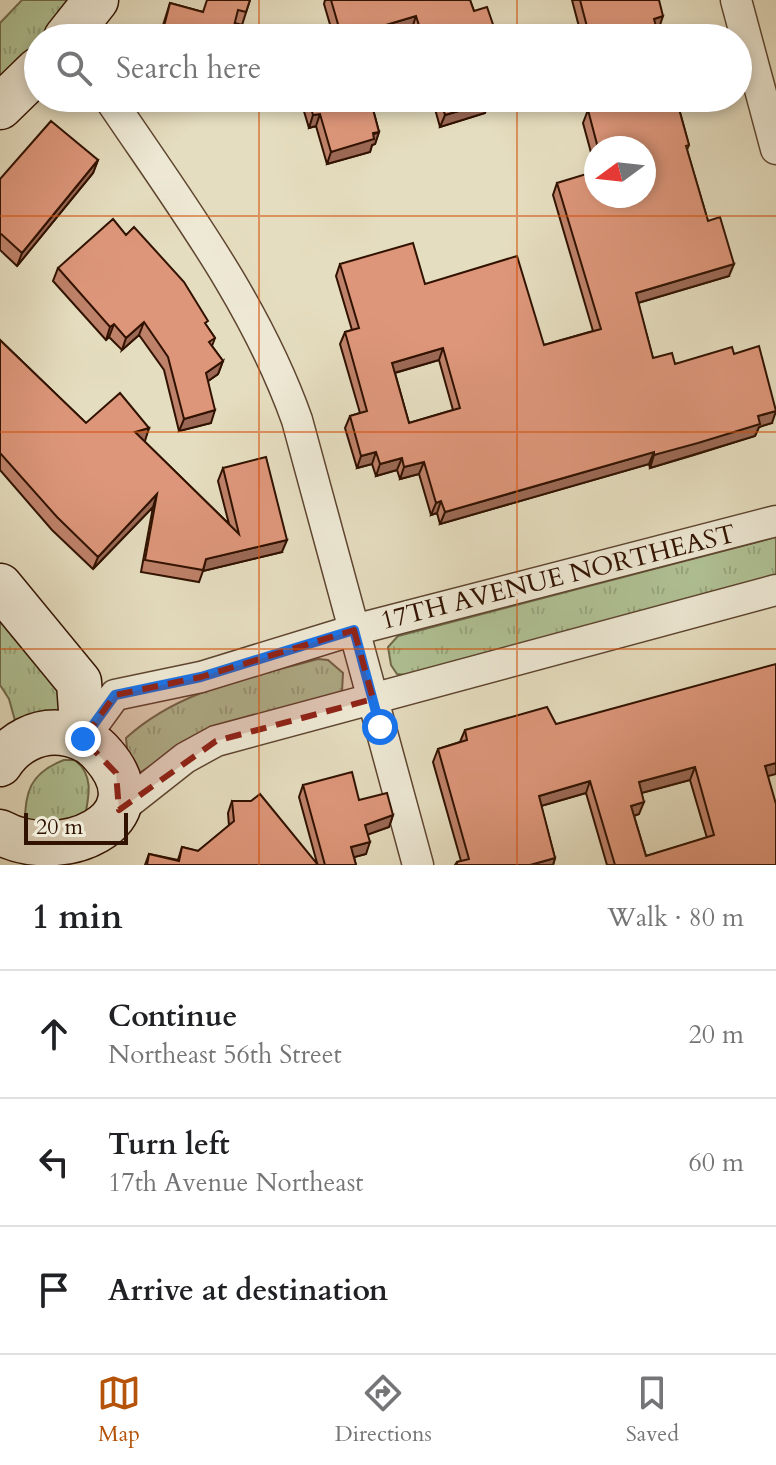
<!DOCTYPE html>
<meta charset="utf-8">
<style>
:root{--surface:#fff;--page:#f6f6f6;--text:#202124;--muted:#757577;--line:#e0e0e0;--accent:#b45309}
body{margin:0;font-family:Cardo,serif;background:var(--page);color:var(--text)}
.compass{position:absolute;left:584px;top:136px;width:72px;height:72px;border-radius:50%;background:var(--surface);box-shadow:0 4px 12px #0003;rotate:255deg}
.scale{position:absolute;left:24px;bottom:20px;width:104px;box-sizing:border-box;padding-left:8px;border:4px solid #311201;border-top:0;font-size:22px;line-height:28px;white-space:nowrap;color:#311201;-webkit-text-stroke:6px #eee9d5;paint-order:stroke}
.stop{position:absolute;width:24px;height:24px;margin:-18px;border:6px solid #1a73e8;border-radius:50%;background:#fff}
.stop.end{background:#1a73e8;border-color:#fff;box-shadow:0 2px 8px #0008}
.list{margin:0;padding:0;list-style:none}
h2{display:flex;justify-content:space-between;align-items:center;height:104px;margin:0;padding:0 32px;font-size:34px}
h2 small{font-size:26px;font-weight:400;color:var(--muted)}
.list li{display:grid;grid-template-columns:52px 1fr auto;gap:24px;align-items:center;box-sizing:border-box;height:128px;padding:0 32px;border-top:2px solid var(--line)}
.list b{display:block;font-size:30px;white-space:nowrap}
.list p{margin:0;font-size:26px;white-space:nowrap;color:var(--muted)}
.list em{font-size:26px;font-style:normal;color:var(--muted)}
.icon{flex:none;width:44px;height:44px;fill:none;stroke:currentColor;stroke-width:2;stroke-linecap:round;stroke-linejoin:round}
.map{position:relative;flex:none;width:776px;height:865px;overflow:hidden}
.search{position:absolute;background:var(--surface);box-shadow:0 4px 12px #0003;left:24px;right:24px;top:24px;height:88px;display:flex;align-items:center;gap:20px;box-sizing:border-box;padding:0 28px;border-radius:44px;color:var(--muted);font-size:30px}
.sheet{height:488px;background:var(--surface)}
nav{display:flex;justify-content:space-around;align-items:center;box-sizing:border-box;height:112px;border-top:2px solid var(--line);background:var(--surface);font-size:22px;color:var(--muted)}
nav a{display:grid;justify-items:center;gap:4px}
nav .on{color:var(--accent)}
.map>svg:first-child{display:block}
</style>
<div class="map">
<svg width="776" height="865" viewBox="0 0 776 865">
<defs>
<pattern id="grass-tufts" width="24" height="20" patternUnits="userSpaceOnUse" patternTransform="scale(2)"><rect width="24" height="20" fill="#b0c295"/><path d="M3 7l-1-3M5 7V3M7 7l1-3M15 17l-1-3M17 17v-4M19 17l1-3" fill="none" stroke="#98a67f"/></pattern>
</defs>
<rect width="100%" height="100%" fill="#e5ddbf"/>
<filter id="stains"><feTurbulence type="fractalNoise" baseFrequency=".0025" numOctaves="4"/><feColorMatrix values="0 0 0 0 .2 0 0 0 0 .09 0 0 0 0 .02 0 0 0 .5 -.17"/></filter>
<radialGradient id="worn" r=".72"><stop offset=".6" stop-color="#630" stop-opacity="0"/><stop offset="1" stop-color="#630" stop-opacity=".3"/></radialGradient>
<!-- grass -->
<path fill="url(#grass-tufts)" stroke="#706a4b" stroke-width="2" d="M 22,0 L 76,0 L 48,38 L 38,38 L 38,48 L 0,84 L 0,23 Z
M 776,537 L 776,580 L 406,675 L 397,674 L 391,665 L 388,647 L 398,636 Z
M 0,610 L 54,679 L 64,711 L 19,735 L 9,699 L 0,685 Z
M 318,659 L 328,660 L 343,673 L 342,692 L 171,753 L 136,775 L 128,759 L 126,738 C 180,689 250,678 318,659 Z
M 64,760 L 75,760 C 94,775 89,796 85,816 L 25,828 C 24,792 30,773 64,760 Z"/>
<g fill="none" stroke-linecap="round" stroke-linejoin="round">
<!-- minor casing -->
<g stroke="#5e4530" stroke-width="33">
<path id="minor" d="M 736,0 L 776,149
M 109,98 C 179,202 255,302 297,420 L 418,865
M 83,739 L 115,695 L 201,677 L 354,630 L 776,521
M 119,810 L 185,758 L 216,741 L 776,590"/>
</g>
<!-- secondary casing -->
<g stroke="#311201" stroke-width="47">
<path id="secondary" d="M 66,38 L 96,0
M 0,107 L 38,70
M 0,586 L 79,682 L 83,739
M 0,764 C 13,743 37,730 62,733 C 78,735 94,743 104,756 C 161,822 60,865 0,832"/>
</g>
<!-- minor -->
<use href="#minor" stroke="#eee9d5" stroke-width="30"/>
<!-- secondary -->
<use href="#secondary" stroke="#eee9d5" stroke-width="44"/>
</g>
<!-- wall -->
<path fill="#be8169" stroke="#311201" stroke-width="2" fill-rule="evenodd" d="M 250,0 L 242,25 L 235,23 L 231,38 L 159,38 L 170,3 L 203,12 Z
M 325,0 L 470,0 L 474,11 L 496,38 L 415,38 L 412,28 L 377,38 L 334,38 L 324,4 Z
M 572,0 L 659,0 L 659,28 L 657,29 L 659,38 L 582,38 Z
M 300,98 L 370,98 L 379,132 L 375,144 L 372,145 L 370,152 L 327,164 L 316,126 L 309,128 Z
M 432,98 L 488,98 L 485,113 L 440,127 Z
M 593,98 L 676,98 L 689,145 L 687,150 L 708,221 L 729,276 L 638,303 L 653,358 L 675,364 L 734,354 L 772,423 L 759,427 L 755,436 L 694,455 L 650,468 L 649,464 L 440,524 L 437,513 L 431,515 L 419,474 L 400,479 L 397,470 L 376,476 L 372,464 L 357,468 L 345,428 L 350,416 L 360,413 L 340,344 L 345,332 L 352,330 L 336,276 L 340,264 L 425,284 L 544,345 L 593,331 L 553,195 L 557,183 L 596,196 L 644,148 L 596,148 L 596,171 L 583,123 L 588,110 L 595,108 ZM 439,360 L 453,410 L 409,423 L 395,373 Z
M 98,160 L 93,173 L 17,266 L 0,250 L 0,179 Z
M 58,268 L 206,325 L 215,338 L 212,346 L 223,361 L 218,374 L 208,381 L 211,423 L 179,431 L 164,370 L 139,335 L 122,350 L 109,337 L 106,340 L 53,281 Z
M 0,340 L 86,423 L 149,428 L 144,441 L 229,524 L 218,481 L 223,468 L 282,552 L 203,571 L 199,582 L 141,572 L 153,507 L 93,569 L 52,530 L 0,470 Z
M 556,724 L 768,776 L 776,865 L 607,865 L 586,793 L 541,806 L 555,858 L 553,865 L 455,865 L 457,862 L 461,861 L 433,762 L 438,749 L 460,742 L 465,730 ZM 690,780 L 707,838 L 646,856 L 634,816 L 639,814 L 641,793 Z
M 303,785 L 359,800 L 393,815 L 389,827 L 368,834 L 366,854 L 354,857 L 356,865 L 145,865 L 149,854 L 178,860 L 182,847 L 198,851 L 229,826 L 228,813 L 232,801 L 317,863 L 299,797 Z"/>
<!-- shaded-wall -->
<path fill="#9b6955" stroke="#311201" stroke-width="2" d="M 416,16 L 412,28 L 377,38 L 342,38 Z
M 663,16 L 659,28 L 650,31 L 654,19 Z
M 489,102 L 485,113 L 440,127 L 445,115 Z
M 320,114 L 316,126 L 309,128 L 313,115 Z
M 379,132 L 375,144 L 372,145 L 370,152 L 327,164 L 331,152 Z
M 98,160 L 93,173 L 17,266 L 22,253 Z
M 734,264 L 729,276 L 631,305 L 636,293 Z
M 144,322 L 139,335 L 122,350 L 126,338 Z
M 114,324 L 109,337 L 106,340 L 110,327 Z
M 443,348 L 439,360 L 387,375 L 392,363 Z
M 223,361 L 218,374 L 201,386 L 206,373 Z
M 215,410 L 211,423 L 179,431 L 184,419 Z
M 776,411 L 772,423 L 759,427 L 755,436 L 650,468 L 654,455 L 758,416 Z
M 149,428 L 145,441 L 130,444 L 135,432 Z
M 376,452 L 372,464 L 357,468 L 361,456 Z
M 654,452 L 649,464 L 440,524 L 445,512 Z
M 402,458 L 397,470 L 376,476 L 380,464 Z
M 424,462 L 419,474 L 400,479 L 404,467 Z
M 157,494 L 153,507 L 93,569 L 98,557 Z
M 441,501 L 437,513 L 431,515 L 436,503 Z
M 287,540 L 282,552 L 203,571 L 206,559 Z
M 776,763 L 776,774 L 761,778 L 765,766 Z
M 695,767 L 690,780 L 634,795 L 639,782 Z
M 590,781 L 586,793 L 534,808 L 539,796 Z
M 644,802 L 639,814 L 627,818 L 631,806 Z
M 393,815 L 389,827 L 361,837 L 365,825 Z
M 370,842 L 366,854 L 347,859 L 351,847 Z
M 555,858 L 553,865 L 530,865 Z"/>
<!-- building -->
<path fill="#dd967a" stroke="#311201" stroke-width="2" fill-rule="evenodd" d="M 207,0 L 250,0 L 246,12 L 238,10 L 231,38 L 161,38 L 170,3 L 203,12 Z
M 331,0 L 470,0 L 474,11 L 487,7 L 497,36 L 490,38 L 423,38 L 416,16 L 342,38 Z
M 580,0 L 659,0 L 663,16 L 654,19 L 659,38 L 590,38 Z
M 308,98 L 370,98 L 379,132 L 373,133 L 374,139 L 331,152 L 320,114 L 313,115 Z
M 440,98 L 488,98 L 489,102 L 445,115 Z
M 600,98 L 676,98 L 689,145 L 686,146 L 708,221 L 720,217 L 734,264 L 636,293 L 653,358 L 672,353 L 675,364 L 732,347 L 734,354 L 759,346 L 776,411 L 758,416 L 760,424 L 698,443 L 654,455 L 654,452 L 445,512 L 441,501 L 436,503 L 424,462 L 404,467 L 402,458 L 380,464 L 376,452 L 361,456 L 350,416 L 367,411 L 345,332 L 359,328 L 340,264 L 413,243 L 425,284 L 517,256 L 544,345 L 601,329 L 557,183 L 596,171 L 596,196 L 644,196 L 644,148 L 598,148 L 588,110 L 602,106 ZM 443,348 L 460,408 L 409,423 L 392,363 Z
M 51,121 L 98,160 L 22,253 L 0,233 L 0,179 Z
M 113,219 L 126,235 L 134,227 L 184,282 L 208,321 L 205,323 L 215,338 L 209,342 L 223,361 L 206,373 L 215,410 L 184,419 L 168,357 L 144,322 L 126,338 L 114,324 L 110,327 L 58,268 Z
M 0,340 L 86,423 L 120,393 L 149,428 L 135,432 L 239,534 L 223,468 L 266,457 L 287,540 L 206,559 L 203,570 L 145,560 L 157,494 L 98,557 L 57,517 L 0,453 Z
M 776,664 L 776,763 L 765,766 L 776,804 L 776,865 L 615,865 L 590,781 L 539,796 L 555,858 L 530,865 L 457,865 L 457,862 L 469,859 L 438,749 L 467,740 L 465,730 L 547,707 L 556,724 ZM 695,767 L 714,835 L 646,856 L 631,806 L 644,802 L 639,782 Z
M 352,772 L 359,800 L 387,793 L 393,815 L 365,825 L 370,842 L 351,847 L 356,865 L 325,865 L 303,785 Z
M 260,794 L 318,865 L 147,865 L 149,854 L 179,861 L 182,847 L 198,851 L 234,821 L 232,801 L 251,801 Z"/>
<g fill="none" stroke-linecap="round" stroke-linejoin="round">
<!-- route -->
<path stroke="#1a73e8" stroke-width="10" d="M 83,739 L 115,695 L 201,677 L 354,630 L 380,727"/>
</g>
<!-- marked area -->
<path fill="#8f2418" fill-opacity="0.2" stroke="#8f2418" stroke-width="6" stroke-dasharray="16 10" stroke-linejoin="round" d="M 354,630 L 373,699 L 216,741 L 119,810 L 116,773 L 83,739 L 115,695 L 201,677 Z"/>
<!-- grid -->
<path fill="none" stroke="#d6520b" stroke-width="2" stroke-opacity="0.55" d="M 259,0 L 259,38M 517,0 L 517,38M 259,98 L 259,865M 517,98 L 517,865M 0,216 L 776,216M 0,432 L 776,432M 0,649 L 776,649"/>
<g text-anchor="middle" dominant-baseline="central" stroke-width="7" stroke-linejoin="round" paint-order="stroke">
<!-- street labels -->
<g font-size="26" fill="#311201" stroke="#eee9d5">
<text transform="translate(558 577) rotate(-14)">17TH AVENUE NORTHEAST</text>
</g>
</g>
<rect width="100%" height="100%" filter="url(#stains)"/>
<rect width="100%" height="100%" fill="url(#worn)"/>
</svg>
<svg class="compass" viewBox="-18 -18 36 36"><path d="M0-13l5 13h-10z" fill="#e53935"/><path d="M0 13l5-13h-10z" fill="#757577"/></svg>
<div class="scale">20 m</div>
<div class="stop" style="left:380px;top:727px"></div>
<div class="stop end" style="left:83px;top:739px"></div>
<div class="search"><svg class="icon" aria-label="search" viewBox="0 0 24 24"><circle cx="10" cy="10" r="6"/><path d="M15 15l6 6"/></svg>Search here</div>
</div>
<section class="sheet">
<h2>1 min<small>Walk · 80 m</small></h2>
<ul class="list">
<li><svg class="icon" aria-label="ahead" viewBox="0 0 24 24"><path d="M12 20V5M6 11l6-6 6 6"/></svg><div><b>Continue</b><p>Northeast 56th Street</p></div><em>20 m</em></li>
<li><svg class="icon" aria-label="left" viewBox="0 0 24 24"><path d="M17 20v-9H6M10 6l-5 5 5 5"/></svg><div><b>Turn left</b><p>17th Avenue Northeast</p></div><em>60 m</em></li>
<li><svg class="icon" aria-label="arrive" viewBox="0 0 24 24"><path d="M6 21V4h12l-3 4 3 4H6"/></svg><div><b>Arrive at destination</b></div></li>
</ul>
</section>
<nav>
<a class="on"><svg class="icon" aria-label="map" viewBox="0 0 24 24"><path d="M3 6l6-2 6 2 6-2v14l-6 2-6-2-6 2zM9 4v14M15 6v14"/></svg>Map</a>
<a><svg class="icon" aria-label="directions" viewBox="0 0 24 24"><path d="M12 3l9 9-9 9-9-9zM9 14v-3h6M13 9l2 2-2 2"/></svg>Directions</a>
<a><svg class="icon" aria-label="saved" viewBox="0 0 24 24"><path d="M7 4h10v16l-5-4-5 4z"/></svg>Saved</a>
</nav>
